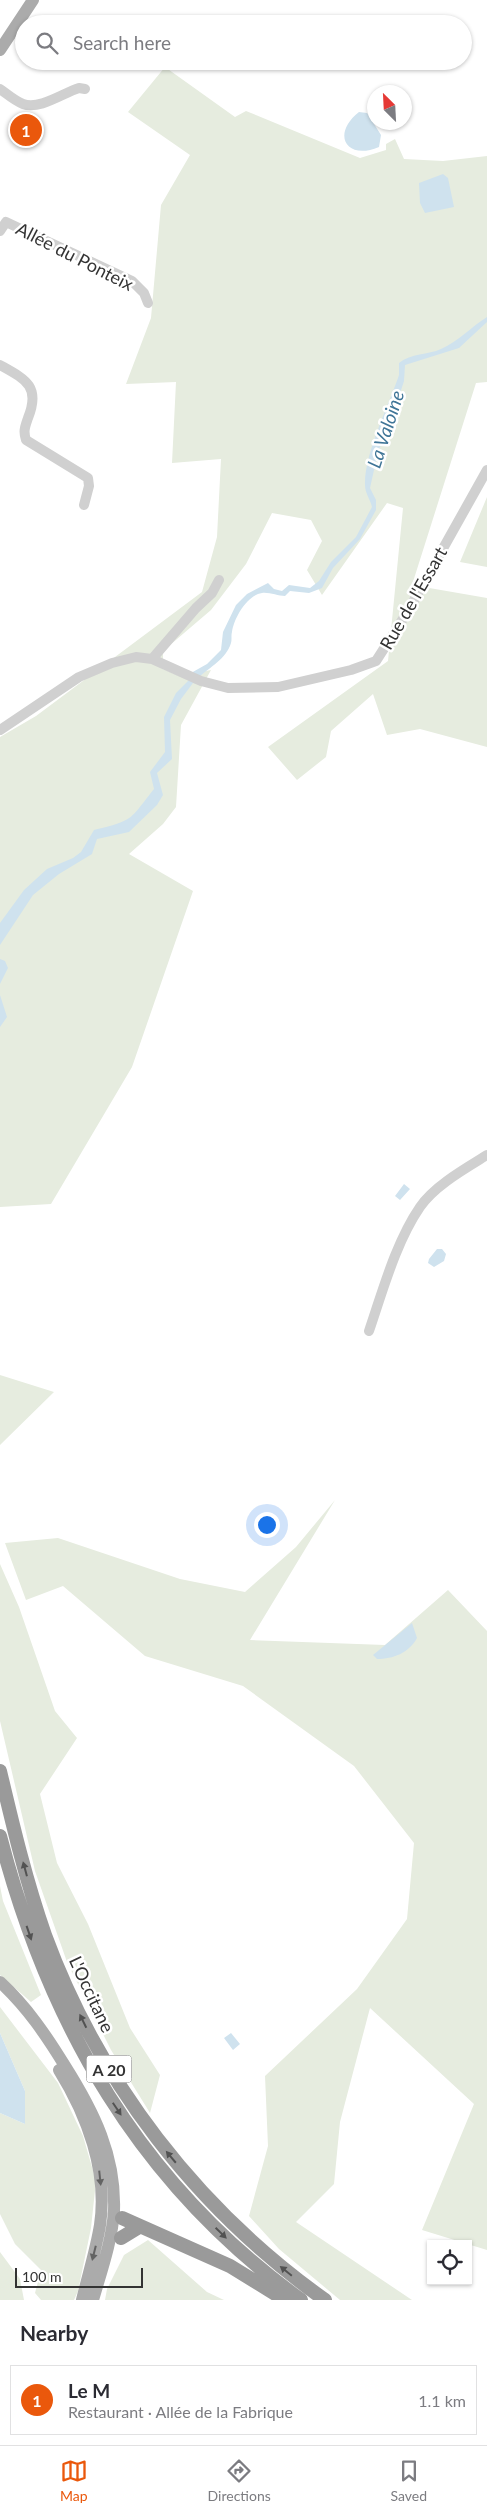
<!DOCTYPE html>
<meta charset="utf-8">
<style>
:root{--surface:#fff;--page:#f2f2f3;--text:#2b2b33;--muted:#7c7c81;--line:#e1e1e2;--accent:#ea580c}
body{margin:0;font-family:Lato,sans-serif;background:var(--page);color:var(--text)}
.controls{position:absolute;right:15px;bottom:15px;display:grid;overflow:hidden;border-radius:0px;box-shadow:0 1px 4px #0004}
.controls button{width:45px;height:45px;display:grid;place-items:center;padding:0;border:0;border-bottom:1px solid var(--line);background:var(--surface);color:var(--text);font:25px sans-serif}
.compass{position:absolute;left:367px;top:85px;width:45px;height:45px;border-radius:50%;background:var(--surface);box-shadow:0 1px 4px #0004;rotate:336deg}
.scale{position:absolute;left:15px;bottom:12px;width:128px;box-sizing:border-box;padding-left:5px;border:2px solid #333;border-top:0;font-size:14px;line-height:18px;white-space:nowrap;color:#333;-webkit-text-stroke:4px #fff;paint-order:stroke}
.you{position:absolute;left:266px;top:1524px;width:18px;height:18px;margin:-12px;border:4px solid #fff;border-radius:50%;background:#1a73e8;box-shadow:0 0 0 8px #1a73e833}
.badge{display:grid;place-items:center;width:32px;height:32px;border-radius:50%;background:var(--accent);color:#fff;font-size:16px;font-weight:700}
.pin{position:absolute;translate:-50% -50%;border:2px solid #fff;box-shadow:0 1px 5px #0006}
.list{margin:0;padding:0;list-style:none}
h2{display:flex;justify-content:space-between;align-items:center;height:65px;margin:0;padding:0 20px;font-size:21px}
h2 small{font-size:16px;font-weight:400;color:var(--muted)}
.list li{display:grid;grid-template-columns:32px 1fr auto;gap:15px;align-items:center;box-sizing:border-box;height:70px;margin:0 10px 10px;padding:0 10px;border:1px solid var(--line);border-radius:0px}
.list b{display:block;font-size:19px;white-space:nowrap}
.list p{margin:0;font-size:16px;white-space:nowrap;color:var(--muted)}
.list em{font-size:16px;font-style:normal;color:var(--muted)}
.icon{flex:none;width:28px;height:28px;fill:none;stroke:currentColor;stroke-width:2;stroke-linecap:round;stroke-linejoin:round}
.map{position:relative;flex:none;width:487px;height:2300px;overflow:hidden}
.search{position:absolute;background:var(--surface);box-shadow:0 1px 4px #0004;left:15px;right:15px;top:15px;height:55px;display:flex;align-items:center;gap:12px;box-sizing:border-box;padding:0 18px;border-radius:28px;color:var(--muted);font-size:19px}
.sheet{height:145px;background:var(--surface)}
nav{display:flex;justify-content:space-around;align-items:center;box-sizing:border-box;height:70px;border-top:1px solid var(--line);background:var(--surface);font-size:14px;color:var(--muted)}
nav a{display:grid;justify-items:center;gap:2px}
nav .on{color:var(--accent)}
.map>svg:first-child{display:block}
</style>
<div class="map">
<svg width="487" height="2300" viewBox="0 0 487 2300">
<rect width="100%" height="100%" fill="#fff"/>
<!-- green -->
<path fill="#e6ecdf" d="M 165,67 L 235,117 L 246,111 L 360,158 L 386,150 L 386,144 L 395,139 L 404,159 L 443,161 L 487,156 L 487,382 L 476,383 L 412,585 L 487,598 L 487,747 L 420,729 L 387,735 L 373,694 L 331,731 L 326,757 L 297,780 L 268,747 L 388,661 L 403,508 L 387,503 L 322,595 L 307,570 L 322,541 L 311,520 L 272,513 L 246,564 L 211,610 L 163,651 L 163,669 L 179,676 L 211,670 L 181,725 L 176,807 L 163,824 L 129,854 L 193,891 L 132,1067 L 51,1204 L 0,1207 L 0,737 L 36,716 L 202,592 L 217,537 L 221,459 L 172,463 L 176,382 L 126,384 L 151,318 L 161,205 L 190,155 L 128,112 Z
M 487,497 L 487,567 L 460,562 Z
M 0,1375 L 54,1392 L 0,1445 Z
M 335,1500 L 250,1640 L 385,1645 L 448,1590 L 487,1631 L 487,2250 L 422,2230 L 474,2104 L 370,2008 L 340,2122 L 334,2184 L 296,2222 L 412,2300 L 340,2300 L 279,2249 L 249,2216 L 268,2146 L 265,2076 L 357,1989 L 407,1919 L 414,1843 L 354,1766 L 243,1686 L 145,1656 L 63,1586 L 26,1600 L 5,1543 L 58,1538 L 180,1579 L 245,1592 L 296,1547 Z
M 0,1564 L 19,1607 L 55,1711 L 77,1738 L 40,1794 L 57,1863 L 88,1924 L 130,2028 L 160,2075 L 150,2113 L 111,2050 L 67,1962 L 35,1871 L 0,1721 Z
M 0,1886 L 3,1901 L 41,1995 L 31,2002 L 0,1975 Z
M 0,2007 L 58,2083 L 83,2136 L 96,2181 L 91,2228 L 78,2291 L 74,2300 L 41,2300 L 35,2293 L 41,2270 L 15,2244 L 0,2214 L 0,2113 L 25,2124 L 25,2091 L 0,2033 Z
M 148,2240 L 207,2292 L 224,2300 L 105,2300 L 107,2289 L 124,2255 Z
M 0,2252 L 20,2279 L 24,2300 L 0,2300 Z"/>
<!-- water -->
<path fill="#cfe2ee" d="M 359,112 L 367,113 L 381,135 L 379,147 C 346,161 331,134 359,112 Z
M 443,174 L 448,178 L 454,207 L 425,213 L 420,203 L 419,183 Z
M 487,317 L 487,322 L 459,348 L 405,365 L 404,381 L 394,412 L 378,452 L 370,488 L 376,500 L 376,510 L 360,539 L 333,568 L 322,588 L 309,593 L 290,591 L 285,596 C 278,596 269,592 262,593 C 247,595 234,618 232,632 C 231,635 232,640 231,643 C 226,659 210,667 199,677 L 191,673 L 207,664 L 221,650 L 223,632 L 236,605 L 247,594 L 268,583 L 274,589 L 282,591 L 289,585 L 310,588 L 319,581 L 331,562 L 356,537 L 372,507 C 370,499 365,493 365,485 C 364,454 389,405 399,375 L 399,363 C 411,353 428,355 441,349 C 459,341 471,327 487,317 Z
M 190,679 L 197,684 L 193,683 L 181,699 L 170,720 L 172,759 L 157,773 L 163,795 L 157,805 L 129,832 L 97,839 L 92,854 L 59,874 L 33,895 L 0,945 L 0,923 L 24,890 L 47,869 L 73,858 L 81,852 L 94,830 C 135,820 129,820 154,789 L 150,772 L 165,752 L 164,717 L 176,693 Z
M 0,959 L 5,961 L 8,968 L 0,984 Z
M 0,995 L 7,1017 L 0,1027 Z
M 404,1184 L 410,1189 L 400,1200 L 395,1196 Z
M 437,1249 L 442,1249 L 446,1254 L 444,1261 L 434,1267 L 428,1263 L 429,1259 Z
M 412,1623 L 417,1638 C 409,1653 393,1659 377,1659 L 373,1655 Z
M 0,2033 L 25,2091 L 25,2124 L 0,2113 Z
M 231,2033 L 240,2044 L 233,2050 L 224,2038 Z"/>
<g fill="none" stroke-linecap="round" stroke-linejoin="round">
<!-- minor -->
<path stroke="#d0d0d0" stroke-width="10" d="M 0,89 C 7,94 15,101 23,104 C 40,110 63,93 79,88 L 85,89
M 0,231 L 6,222 L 132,281 L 144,293 L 148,303
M 0,365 C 25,379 41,386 28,418 C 25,427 23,431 26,440 L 88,478 L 89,486 L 84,505
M 152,659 L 196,608 L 212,593 L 219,580
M 0,730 L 79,677 L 112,663 L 136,657 L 152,659 L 201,681 L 228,688 L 278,687 L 351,670 L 376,661 L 408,611 L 487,470
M 369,1331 C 383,1290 396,1242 420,1207 C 434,1186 466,1168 487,1155"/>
<!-- major -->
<path stroke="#ababab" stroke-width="12" d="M 0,50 L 33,0
M 0,1982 C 27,2007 46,2035 65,2066 C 94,2112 116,2156 114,2211 C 112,2241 101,2272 93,2300
M 59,2070 C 87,2115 108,2171 100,2225 C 96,2250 88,2275 82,2300"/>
<!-- highway -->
<path stroke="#9a9a9a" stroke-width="14" d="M 0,1771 C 13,1826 26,1881 45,1935 C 99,2082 197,2209 325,2300
M 0,1836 C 49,2025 140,2184 301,2300
M 122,2218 L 230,2266 L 285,2300
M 121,2238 L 139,2227"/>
</g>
<!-- one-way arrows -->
<defs><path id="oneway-solid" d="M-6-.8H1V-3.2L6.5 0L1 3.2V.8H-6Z" transform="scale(1.25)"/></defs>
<g fill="#525252">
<use href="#oneway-solid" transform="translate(25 1869) rotate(-105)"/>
<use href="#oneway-solid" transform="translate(29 1933) rotate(71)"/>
<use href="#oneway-solid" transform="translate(83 2021) rotate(-116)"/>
<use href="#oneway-solid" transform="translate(117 2109) rotate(56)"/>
<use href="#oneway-solid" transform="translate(171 2157) rotate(-130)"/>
<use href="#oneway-solid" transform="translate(221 2233) rotate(44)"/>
<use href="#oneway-solid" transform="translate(286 2271) rotate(-141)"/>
</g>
<g fill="#636363">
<use href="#oneway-solid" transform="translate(100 2178) rotate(84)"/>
<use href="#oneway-solid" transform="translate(94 2253) rotate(104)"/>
</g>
<g text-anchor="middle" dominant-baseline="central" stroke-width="5" stroke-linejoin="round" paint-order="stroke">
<!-- shield labels -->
<rect fill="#fff" stroke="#707070" stroke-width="1" x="86.5" y="2055.5" width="45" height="27" rx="4"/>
<g font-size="16" font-weight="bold" fill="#333">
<text x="109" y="2069">A 20</text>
</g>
<!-- street labels -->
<g font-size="18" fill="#333" stroke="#fff">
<text transform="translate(75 256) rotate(27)">Allée du Ponteix</text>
<text transform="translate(413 598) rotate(-60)">Rue de l'Essart</text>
<text transform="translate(92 1994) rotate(65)">L'Occitane</text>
</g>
<!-- water labels -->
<g font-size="19" font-style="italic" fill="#3f7597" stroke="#fff">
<text transform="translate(385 429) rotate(-72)">La Valoine</text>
</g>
</g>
</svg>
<div class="controls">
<button><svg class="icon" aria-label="locate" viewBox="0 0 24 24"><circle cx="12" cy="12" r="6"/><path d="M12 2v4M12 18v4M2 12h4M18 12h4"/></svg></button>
</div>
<svg class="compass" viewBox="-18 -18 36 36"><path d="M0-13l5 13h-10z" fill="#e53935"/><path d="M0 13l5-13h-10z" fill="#7c7c81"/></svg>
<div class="scale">100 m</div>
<div class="you"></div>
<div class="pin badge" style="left:26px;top:130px">1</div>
<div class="search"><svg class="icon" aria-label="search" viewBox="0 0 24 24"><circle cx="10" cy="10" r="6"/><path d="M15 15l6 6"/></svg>Search here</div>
</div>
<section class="sheet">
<h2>Nearby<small></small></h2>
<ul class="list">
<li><span class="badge">1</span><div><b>Le M</b><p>Restaurant · Allée de la Fabrique</p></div><em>1.1 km</em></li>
</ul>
</section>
<nav>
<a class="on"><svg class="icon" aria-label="map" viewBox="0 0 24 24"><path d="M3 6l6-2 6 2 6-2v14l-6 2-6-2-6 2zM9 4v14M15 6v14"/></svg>Map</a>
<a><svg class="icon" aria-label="directions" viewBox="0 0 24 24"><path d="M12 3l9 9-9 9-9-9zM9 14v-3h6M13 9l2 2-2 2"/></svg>Directions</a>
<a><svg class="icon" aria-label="saved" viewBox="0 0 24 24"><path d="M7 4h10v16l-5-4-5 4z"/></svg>Saved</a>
</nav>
